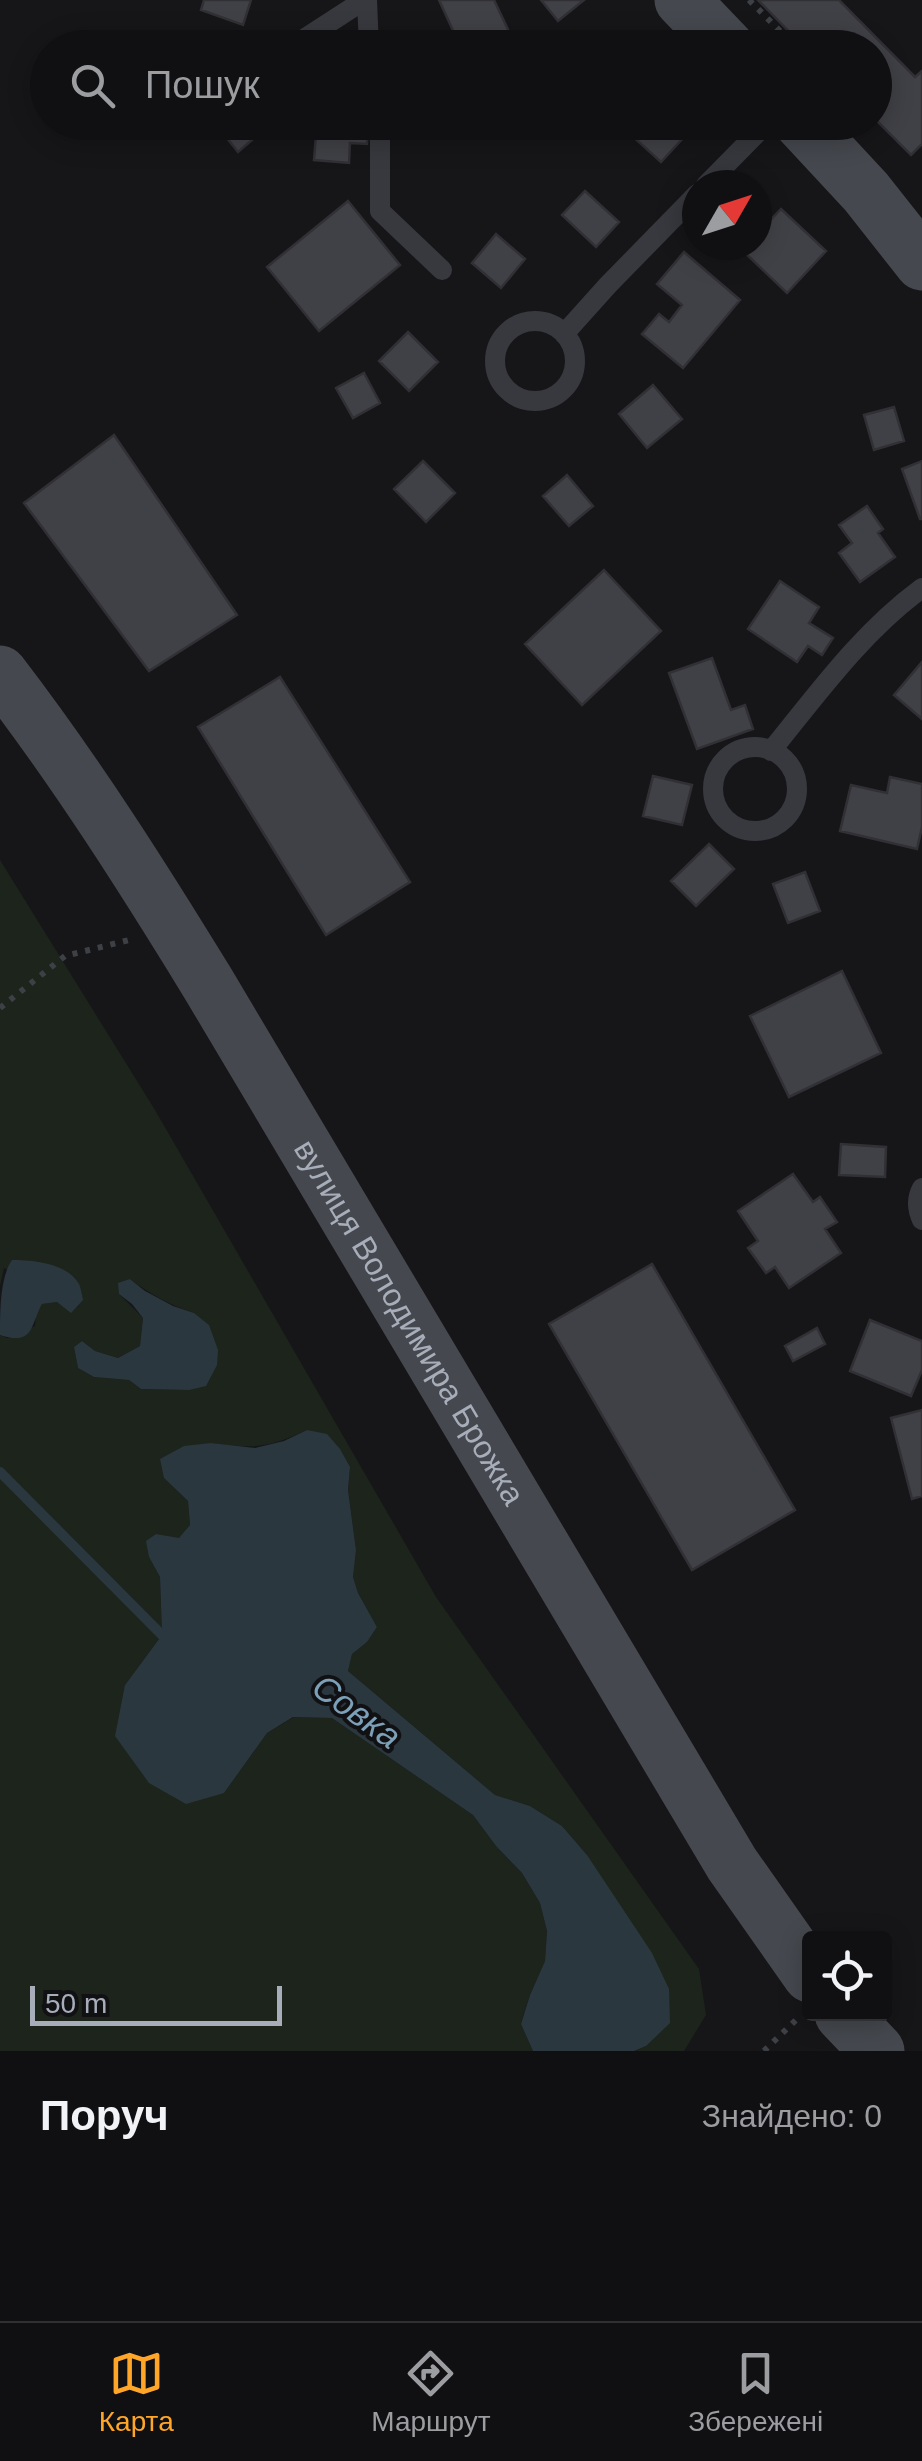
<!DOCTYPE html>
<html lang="uk">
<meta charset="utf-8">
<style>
:root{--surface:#101013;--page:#1e1e21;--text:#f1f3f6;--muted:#9c9da0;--line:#303033;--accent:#ffa628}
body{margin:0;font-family:Helvetica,sans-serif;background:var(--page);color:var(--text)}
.controls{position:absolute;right:30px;bottom:30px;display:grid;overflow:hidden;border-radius:10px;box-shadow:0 5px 25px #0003}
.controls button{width:90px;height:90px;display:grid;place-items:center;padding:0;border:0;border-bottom:2px solid var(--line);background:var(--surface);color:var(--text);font:50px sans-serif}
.compass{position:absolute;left:682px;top:170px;width:90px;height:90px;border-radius:50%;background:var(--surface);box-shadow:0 5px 25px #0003;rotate:51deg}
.scale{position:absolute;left:30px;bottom:25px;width:252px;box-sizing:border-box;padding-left:10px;border:5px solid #a7aeba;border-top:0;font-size:28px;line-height:35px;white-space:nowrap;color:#a7aeba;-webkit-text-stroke:8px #111114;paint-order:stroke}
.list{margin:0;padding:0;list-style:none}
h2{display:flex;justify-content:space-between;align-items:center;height:130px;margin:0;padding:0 40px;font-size:42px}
h2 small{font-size:32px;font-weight:400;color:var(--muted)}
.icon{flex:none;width:55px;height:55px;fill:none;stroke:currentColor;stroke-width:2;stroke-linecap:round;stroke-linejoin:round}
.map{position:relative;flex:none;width:922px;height:2051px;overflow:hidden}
.search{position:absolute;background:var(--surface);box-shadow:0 5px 25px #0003;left:30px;right:30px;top:30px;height:110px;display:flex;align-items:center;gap:25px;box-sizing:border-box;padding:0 35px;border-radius:55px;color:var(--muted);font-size:38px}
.sheet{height:270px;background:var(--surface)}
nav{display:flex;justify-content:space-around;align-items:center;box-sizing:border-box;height:140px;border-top:2px solid var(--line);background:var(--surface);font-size:28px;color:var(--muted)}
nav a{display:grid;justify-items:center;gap:5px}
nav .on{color:var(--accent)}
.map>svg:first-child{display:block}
</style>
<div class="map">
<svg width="922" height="2051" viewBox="0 0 922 2051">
<rect width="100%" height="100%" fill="#161619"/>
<!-- green -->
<path fill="#1c241c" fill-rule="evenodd" d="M 0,860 L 155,1110 L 436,1597 L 699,1969 L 706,2015 L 684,2051 L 634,2051 L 646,2046 L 587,1855 L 562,1826 L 530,1806 L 495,1795 L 348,1671 L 352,1654 L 367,1642 L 377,1627 L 358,1593 L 353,1577 L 356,1550 L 348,1490 L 350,1467 L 307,1430 C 269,1448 252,1449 211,1443 L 164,1478 L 188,1501 L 190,1525 L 179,1539 L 156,1534 L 149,1557 L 160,1577 L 162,1635 L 125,1685 L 224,1793 L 267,1733 L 294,1717 L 332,1718 L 473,1815 L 496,1846 L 522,1873 L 540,1903 L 547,1931 L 545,1961 L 530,1995 L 521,2023 L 533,2051 L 0,2051 L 0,1335 L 7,1338 L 35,1326 L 36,1314 L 42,1304 L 57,1302 L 79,1307 L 4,1268 L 0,1286 ZM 130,1279 C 150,1294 170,1305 194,1313 L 189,1390 L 141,1389 L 129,1380 L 94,1377 L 78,1368 L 74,1347 L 82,1341 L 95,1351 L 118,1358 L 140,1346 L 143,1318 L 119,1294 Z"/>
<!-- water -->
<path fill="#2b373e" d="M 12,1260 C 33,1260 67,1263 79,1284 C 80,1285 83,1299 83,1300 L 71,1313 L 57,1302 L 42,1304 C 30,1326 34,1346 0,1335 C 0,1311 0,1277 12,1260 Z
M 130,1279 L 145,1291 L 173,1306 L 194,1313 L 209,1325 L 218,1350 L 217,1365 L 206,1386 L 189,1390 L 141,1389 L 129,1380 L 94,1377 L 78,1368 L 74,1347 L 82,1341 L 95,1351 L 118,1358 L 140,1346 L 143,1318 L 132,1304 L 119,1294 L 118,1283 Z
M 307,1430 L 327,1434 L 340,1449 L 350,1467 L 348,1490 L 356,1550 L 353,1577 L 358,1593 L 377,1627 L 367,1642 L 352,1654 L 348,1671 L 495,1795 L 530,1806 L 562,1826 L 587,1855 L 652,1953 L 669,1989 L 670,2023 L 646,2046 L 634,2051 L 533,2051 L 521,2024 L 530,1995 L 545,1961 L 547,1931 L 540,1903 L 522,1873 L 496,1846 L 473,1815 L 332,1718 L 293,1717 L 267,1733 L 224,1793 L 186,1804 L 149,1783 L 115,1736 L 125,1685 L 162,1635 L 160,1577 L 149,1557 L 146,1541 L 156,1534 L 179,1538 L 190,1525 L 188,1501 L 164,1478 L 160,1459 L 184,1446 L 211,1443 L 255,1448 L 284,1441 Z"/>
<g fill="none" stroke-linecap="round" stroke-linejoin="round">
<!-- stream -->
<path stroke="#2b373e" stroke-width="10" d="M 0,1472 L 162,1635 L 176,1638"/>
</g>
<!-- building -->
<path fill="#404146" stroke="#303035" stroke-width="2.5" d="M 204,0 L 251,0 L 243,25 L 201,10 Z
M 439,0 L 494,0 L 512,38 L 491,48 L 461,48 Z
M 541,0 L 584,0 L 558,21 Z
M 758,0 L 839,0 L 915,77 L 922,71 L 922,144 L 911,155 L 874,118 L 874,48 L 805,48 Z
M 214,122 L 273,122 L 238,152 Z
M 317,122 L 368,122 L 367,144 L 350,143 L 349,163 L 314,160 Z
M 641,122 L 696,122 L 697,123 L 661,162 L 630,134 Z
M 585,191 L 619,222 L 596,247 L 562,215 Z
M 348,201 L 400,265 L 319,331 L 267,267 Z
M 781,209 L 826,251 L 787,293 L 742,250 L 747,245 L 757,245 L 757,234 Z
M 496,234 L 525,259 L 501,288 L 472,263 Z
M 684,252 L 740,300 L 683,368 L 642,334 L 659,314 L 669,322 L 682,305 L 657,284 Z
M 408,332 L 438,362 L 409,391 L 379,361 Z
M 364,373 L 380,403 L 353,418 L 336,388 Z
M 653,385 L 682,419 L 647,448 L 619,414 Z
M 894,407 L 904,441 L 874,450 L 864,415 Z
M 114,435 L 237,615 L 149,671 L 24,503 Z
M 423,461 L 455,493 L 426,522 L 394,489 Z
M 922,461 L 922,519 L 920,519 L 902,469 Z
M 567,475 L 593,506 L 569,526 L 543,496 Z
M 867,506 L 883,529 L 878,533 L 895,557 L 860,582 L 839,553 L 852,543 L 839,525 Z
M 604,570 L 661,631 L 582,705 L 525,644 Z
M 780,581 L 819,607 L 809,623 L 833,638 L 822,655 L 808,646 L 797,662 L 748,629 Z
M 712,658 L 731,710 L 745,705 L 753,729 L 697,749 L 669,673 Z
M 922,662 L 922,719 L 894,695 Z
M 280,677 L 410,882 L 326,935 L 198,727 Z
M 653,776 L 692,785 L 682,825 L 643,816 Z
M 890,777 L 922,784 L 922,827 L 917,849 L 840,831 L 851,785 L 887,793 Z
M 709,844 L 734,869 L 696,906 L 671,881 Z
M 805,872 L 820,911 L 788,923 L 773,884 Z
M 842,971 L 881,1053 L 789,1097 L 750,1016 Z
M 841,1144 L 886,1147 L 885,1177 L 839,1175 Z
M 793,1174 L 813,1202 L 820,1197 L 837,1222 L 825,1229 L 841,1253 L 789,1288 L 775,1267 L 766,1273 L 748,1248 L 758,1241 L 738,1211 Z
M 652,1264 L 795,1510 L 692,1570 L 549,1324 Z
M 870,1320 L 922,1341 L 922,1370 L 911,1396 L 850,1371 Z
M 817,1328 L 825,1344 L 793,1361 L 785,1346 Z
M 922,1410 L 922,1496 L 912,1499 L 891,1418 Z"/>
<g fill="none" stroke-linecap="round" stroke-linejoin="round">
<!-- path -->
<path stroke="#3d4045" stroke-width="6" stroke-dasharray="5 8" stroke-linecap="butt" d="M 749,0 L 797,48
M 0,1008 L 65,956 L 129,940
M 764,2051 L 799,2017"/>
<!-- lane -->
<path stroke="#37393e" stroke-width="20" d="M 367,0 L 369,48
M 301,41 L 364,0
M 380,122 L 380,211 L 442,270
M 706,185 L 768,122
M495 361a40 40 0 1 1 80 0a40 40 0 1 1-80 0Z
M 564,334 L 608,285 L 697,194
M713 789a42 42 0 1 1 84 0a42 42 0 1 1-84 0Z
M 771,751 C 818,693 862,632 922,588
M 922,1188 C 916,1199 917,1209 922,1220"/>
<!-- secondary -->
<g stroke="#45484e" stroke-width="55">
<path d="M 682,0 L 728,48"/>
<path d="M 801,122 L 866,192 L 922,263"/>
<path id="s1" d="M 0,673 C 76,772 142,876 207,982 L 732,1864 L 810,1975"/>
<path d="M 842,2014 L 877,2051"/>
</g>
</g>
<g text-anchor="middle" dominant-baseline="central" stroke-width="8" stroke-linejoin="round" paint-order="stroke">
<!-- street labels -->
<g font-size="32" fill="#a7aeba" stroke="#111114">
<text stroke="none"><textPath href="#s1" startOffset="768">вулиця Володимира Брожка</textPath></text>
</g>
<!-- water labels -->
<g font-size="35" font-style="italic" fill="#7ba0b8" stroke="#111114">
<text transform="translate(357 1711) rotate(36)">Совка</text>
</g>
</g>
</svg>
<div class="controls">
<button><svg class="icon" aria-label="locate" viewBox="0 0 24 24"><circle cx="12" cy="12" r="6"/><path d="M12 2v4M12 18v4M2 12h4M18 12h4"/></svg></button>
</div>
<svg class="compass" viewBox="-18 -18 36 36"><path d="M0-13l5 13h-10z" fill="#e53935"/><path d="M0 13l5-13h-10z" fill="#9c9da0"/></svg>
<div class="scale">50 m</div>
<div class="search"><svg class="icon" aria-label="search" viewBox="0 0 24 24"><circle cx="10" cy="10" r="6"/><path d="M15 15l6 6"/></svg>Пошук</div>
</div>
<section class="sheet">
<h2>Поруч<small>Знайдено: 0</small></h2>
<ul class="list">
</ul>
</section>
<nav>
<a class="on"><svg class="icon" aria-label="map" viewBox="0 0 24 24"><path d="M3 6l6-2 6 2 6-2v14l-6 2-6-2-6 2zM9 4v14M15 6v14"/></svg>Карта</a>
<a><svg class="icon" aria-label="directions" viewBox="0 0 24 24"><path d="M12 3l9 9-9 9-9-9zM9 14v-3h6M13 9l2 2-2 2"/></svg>Маршрут</a>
<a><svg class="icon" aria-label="saved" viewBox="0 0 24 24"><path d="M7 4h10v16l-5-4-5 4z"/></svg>Збережені</a>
</nav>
